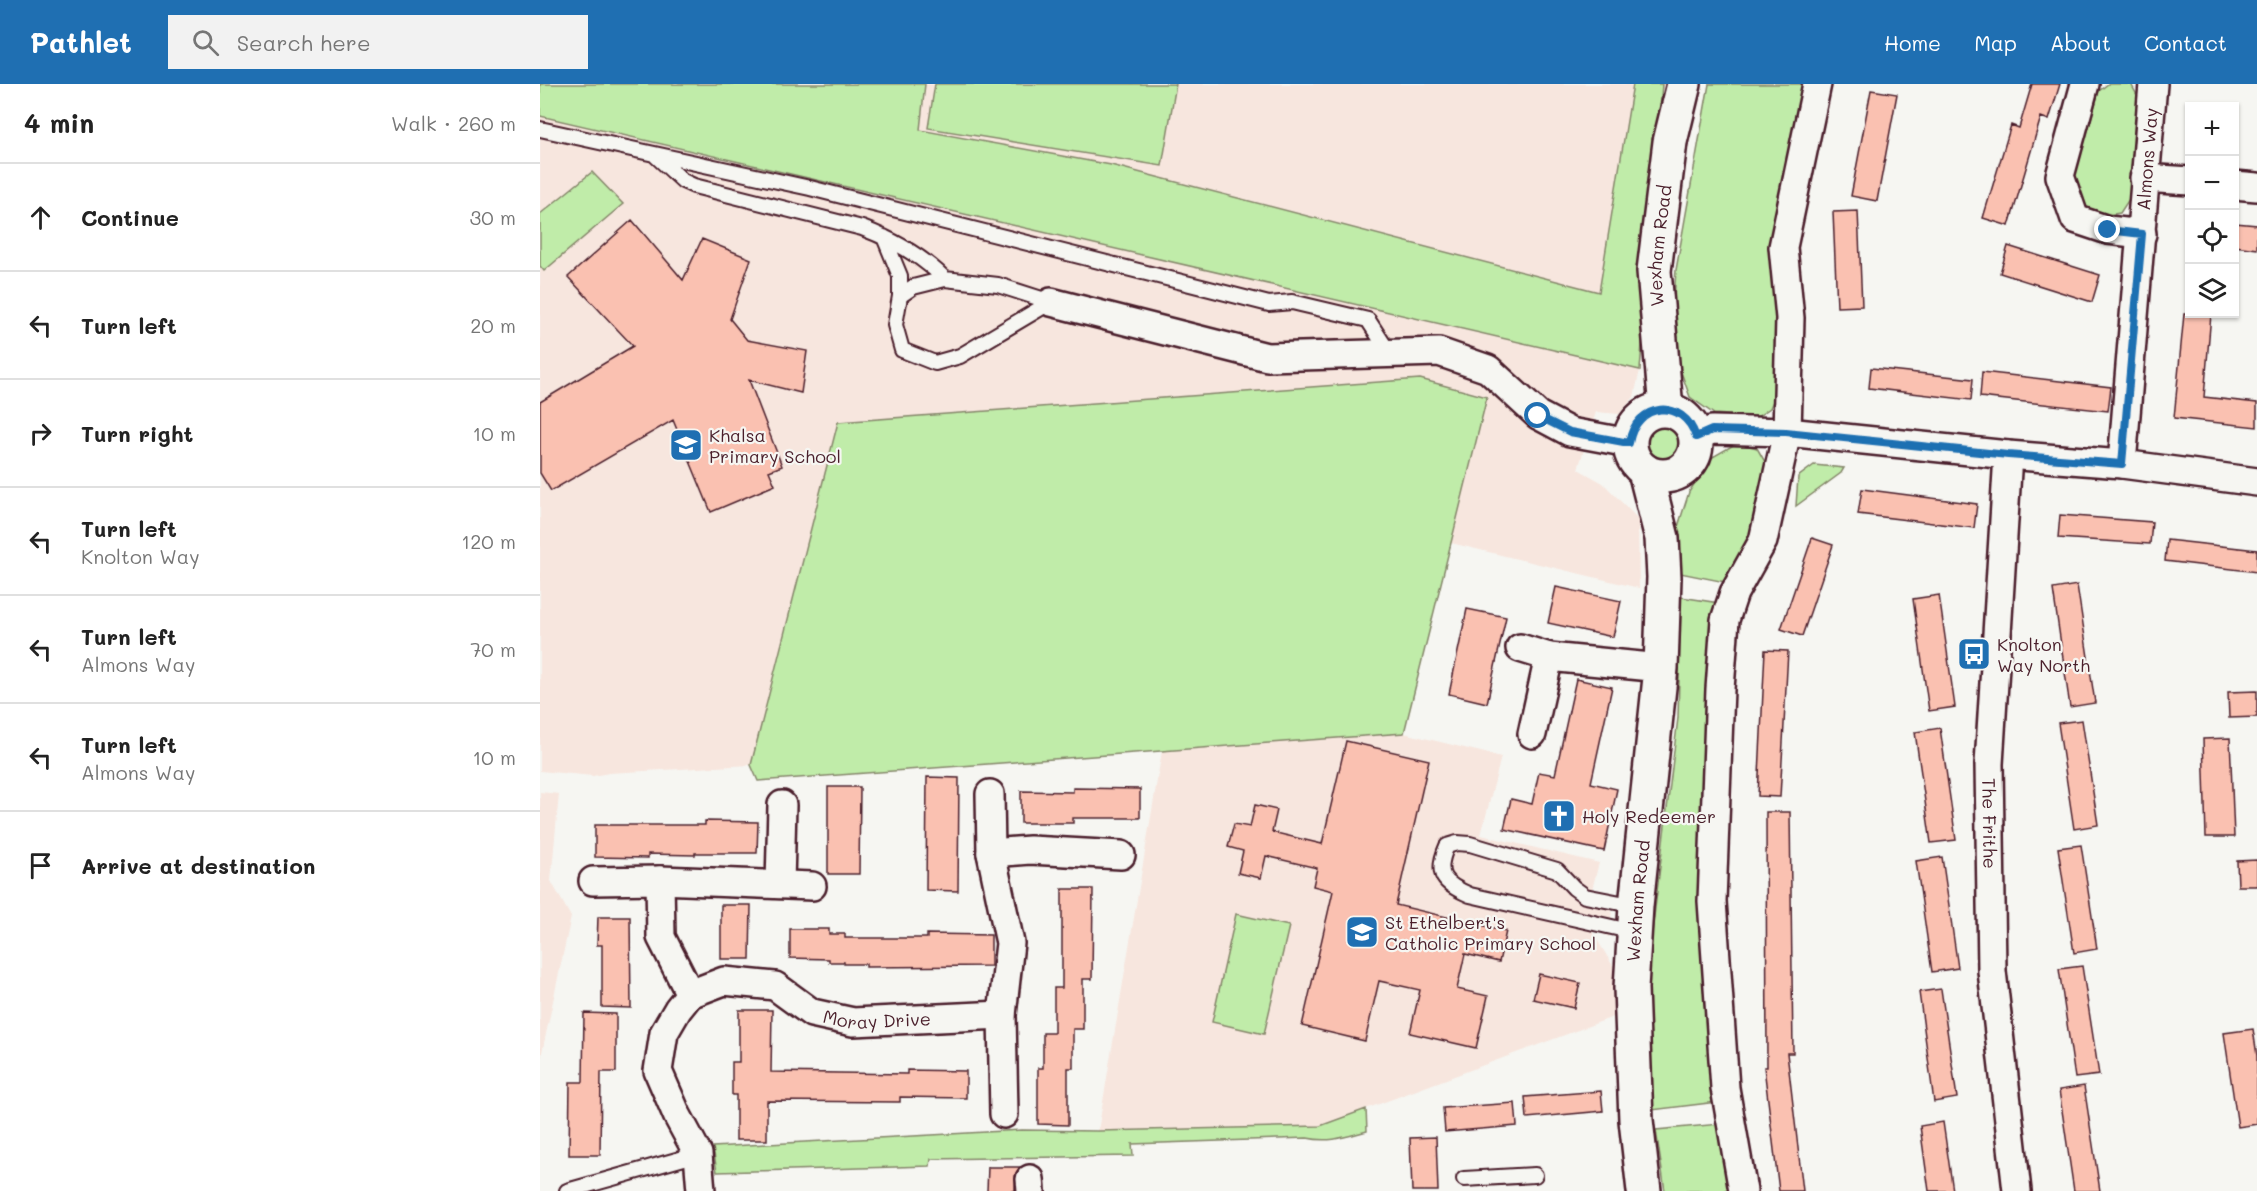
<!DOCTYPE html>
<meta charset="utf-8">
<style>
:root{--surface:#fff;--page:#f2f2f2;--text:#222;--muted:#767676;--line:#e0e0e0;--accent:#1f6fb2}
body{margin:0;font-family:Mali,sans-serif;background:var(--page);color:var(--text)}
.controls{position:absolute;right:18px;top:18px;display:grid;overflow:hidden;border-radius:0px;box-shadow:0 2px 4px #0004}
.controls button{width:54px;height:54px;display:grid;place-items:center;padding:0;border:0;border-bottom:2px solid var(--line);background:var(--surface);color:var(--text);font:30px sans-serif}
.stop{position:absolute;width:18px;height:18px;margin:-14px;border:4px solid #1f6fb2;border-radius:50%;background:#fff}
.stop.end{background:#1f6fb2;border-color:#fff;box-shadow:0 2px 6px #0008}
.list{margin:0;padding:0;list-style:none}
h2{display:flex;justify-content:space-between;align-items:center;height:78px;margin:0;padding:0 24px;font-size:26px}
h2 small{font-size:20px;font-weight:400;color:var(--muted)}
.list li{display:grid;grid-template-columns:39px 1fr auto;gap:18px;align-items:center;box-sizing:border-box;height:108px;padding:0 24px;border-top:2px solid var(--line)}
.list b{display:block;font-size:22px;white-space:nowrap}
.list p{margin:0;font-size:20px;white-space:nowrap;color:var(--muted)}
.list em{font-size:20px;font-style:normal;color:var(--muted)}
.icon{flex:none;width:33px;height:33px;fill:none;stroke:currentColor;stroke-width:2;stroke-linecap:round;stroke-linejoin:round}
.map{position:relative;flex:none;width:1717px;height:1107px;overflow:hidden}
header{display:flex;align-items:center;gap:36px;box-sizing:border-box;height:84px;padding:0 30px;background:var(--accent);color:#fff}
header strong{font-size:28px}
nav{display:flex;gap:33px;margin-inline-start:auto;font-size:21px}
.search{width:420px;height:54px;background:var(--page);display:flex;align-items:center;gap:15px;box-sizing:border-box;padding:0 21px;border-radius:0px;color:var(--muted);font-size:22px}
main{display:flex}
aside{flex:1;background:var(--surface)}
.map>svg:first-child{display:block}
</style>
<header>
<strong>Pathlet</strong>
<div class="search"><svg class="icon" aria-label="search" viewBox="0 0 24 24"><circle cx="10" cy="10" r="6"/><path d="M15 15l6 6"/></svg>Search here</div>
<nav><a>Home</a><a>Map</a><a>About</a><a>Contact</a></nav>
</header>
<main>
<aside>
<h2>4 min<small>Walk · 260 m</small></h2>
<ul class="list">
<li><svg class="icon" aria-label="ahead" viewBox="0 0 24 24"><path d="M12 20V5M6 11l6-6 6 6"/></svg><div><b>Continue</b></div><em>30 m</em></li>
<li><svg class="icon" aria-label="left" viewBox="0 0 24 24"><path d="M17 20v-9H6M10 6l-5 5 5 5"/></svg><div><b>Turn left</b></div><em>20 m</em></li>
<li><svg class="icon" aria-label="right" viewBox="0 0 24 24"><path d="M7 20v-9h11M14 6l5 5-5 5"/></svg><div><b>Turn right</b></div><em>10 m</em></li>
<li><svg class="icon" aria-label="left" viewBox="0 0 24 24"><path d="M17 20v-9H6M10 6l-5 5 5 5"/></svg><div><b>Turn left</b><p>Knolton Way</p></div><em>120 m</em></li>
<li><svg class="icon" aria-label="left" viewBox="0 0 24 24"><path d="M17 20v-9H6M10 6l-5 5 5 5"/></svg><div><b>Turn left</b><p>Almons Way</p></div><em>70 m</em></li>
<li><svg class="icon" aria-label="left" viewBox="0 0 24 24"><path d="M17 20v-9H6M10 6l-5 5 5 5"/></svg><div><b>Turn left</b><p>Almons Way</p></div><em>10 m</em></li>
<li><svg class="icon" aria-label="arrive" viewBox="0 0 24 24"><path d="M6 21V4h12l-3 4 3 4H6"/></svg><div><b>Arrive at destination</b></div></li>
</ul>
</aside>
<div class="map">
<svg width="1717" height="1107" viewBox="0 0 1717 1107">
<rect width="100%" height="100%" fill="#f6f6f2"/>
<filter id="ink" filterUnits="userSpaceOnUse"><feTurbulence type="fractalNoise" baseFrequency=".0167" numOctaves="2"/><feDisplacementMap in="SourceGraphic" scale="12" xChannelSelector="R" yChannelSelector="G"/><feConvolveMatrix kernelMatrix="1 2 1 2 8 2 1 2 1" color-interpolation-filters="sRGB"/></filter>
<g filter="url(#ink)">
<!-- built -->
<path fill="#f7e6de" d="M 375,0 L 1130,0 L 1085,258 L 368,65 Z
M 0,32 L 1100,286 L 1094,313 L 1079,330 L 1056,328 L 1038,385 L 1063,399 L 1098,435 L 1099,504 L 911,459 L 946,313 L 298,338 L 211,681 L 69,689 L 53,692 L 0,687 Z
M 864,649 L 961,673 L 941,751 L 1059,779 L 1050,813 L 1073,817 L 1069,853 L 1050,844 L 1073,882 L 1073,933 L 780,1042 L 558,1047 L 622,667 Z
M 0,708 L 19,710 L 11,797 L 31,833 L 0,978 Z"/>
<!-- green -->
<path fill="#c0eca9" stroke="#85866a" stroke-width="1.5" d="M 0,0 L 385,0 L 380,46 L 571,81 L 1059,208 L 1093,0 L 1122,0 L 1100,286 L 0,32 Z
M 395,0 L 636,0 L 622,82 L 388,44 Z
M 1169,0 L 1266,0 L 1239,243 L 1238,305 L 1230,324 L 1217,333 L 1174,330 L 1150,313 L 1131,260 L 1136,186 Z
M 1568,0 L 1591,0 L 1599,15 L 1593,109 L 1580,129 L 1561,132 L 1544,122 L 1534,95 L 1559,7 Z
M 52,88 L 83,120 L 4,187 L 0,182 L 0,130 Z
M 880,295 L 947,313 L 864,649 L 218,697 L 211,681 L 298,338 Z
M1107 359a16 16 0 1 1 32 0a16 16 0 1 1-32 0Z
M 1197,359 L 1217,364 L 1228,383 L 1211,455 L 1185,498 L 1135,488 L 1136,449 L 1149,408 L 1171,374 Z
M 1274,381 L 1304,384 L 1301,389 L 1256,422 L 1258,393 Z
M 1141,513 L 1179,519 L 1177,1018 L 1112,1026 L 1105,907 L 1138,634 Z
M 696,830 L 749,842 L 724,950 L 672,938 Z
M 826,1025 L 827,1047 C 805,1053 790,1059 767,1054 L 592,1060 L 593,1072 L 391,1075 L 390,1082 L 177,1088 L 173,1063 L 482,1046 L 558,1047 L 780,1042 Z
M 1180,1040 L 1192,1107 L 1125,1107 L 1116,1046 Z"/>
<!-- building -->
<path fill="#fac1b1" stroke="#4a1f2b" stroke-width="1.5" d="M 1492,0 L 1520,0 L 1509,36 L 1501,33 L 1469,142 L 1443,134 L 1471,41 L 1479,44 Z
M 1331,6 L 1357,10 L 1337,117 L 1311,112 Z
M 1318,127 L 1322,222 L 1297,223 L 1293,128 Z
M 92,136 L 143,196 L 162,155 L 211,175 L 190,235 L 207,256 L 267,267 L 261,309 L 209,296 L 242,382 L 229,387 L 235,401 L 171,428 L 133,336 L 11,407 L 0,389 L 0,318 L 93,262 L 28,193 Z
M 1695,139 L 1717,141 L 1717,165 L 1695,162 Z
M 1468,162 L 1560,191 L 1552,218 L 1460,189 Z
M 1644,230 L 1671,230 L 1664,313 L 1717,319 L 1717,343 L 1634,334 Z
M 1331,284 L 1433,295 L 1431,316 L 1329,304 Z
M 1442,288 L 1571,303 L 1568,327 L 1440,313 Z
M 1322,405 L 1437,420 L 1434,444 L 1318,430 Z
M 1520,431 L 1612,438 L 1610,460 L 1518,454 Z
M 1272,454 L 1293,461 L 1262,552 L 1241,545 Z
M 1627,456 L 1717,466 L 1717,488 L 1625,477 Z
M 1537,501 L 1555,619 L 1530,623 L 1513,505 Z
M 1016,503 L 1081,517 L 1073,553 L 1008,539 Z
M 1399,511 L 1415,623 L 1389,627 L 1373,515 Z
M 927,525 L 966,533 L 947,619 L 909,610 Z
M 1225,566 L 1248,567 L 1240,713 L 1218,712 Z
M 1036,595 L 1072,603 L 1051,699 L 1077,705 L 1064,767 L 964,745 L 971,715 L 992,720 L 999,688 L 1015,691 Z
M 1717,607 L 1717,633 L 1689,634 L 1688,608 Z
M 1542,636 L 1558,741 L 1534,745 L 1518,639 Z
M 1400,644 L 1416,756 L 1391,759 L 1375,648 Z
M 1690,654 L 1694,753 L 1666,753 L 1663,655 Z
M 806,657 L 889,676 L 856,821 L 966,847 L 959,878 L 925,870 L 917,905 L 948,912 L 936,964 L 870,949 L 880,906 L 839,897 L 825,957 L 762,942 L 793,807 L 773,802 L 777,784 L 726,772 L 721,794 L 698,789 L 703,767 L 688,763 L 694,740 L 710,743 L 715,721 L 737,726 L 732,748 L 782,760 Z
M 387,693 L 419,694 L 418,807 L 386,806 Z
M 288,703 L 320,703 L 319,790 L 288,790 Z
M 533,704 L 600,705 L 600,734 L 533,734 L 533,739 L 481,739 L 481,707 L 533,708 Z
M 1226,728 L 1250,728 L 1253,969 L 1247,969 L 1263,1107 L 1239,1107 L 1224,983 L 1227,983 Z
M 165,737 L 218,738 L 217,769 L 155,769 L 155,771 L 108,770 L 108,774 L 55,773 L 55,741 L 165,741 Z
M 1541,761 L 1557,865 L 1534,869 L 1518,764 Z
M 1402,773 L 1418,884 L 1392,888 L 1376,777 Z
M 1717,776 L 1717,802 L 1698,802 L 1697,777 Z
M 522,805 L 553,805 L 552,895 L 543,895 L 543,945 L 533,945 L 533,984 L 528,984 L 528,1041 L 498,1040 L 498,984 L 503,984 L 503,949 L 514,949 L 514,904 L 522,904 Z
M 181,821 L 211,821 L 210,875 L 181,875 Z
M 58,833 L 90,833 L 91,924 L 62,923 L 62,861 L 57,861 Z
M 250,845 L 289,845 L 289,850 L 305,850 L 305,854 L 387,854 L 387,850 L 451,851 L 451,882 L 326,883 L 326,880 L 304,880 L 304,878 L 289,878 L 289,875 L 250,874 Z
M 1542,882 L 1559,991 L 1535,994 L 1519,885 Z
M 999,890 L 1040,899 L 1034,924 L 993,915 Z
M 1401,905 L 1417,1014 L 1394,1018 L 1379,908 Z
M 199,926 L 232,926 L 231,988 L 367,990 L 367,986 L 426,987 L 426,1014 L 360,1013 L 360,1018 L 227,1017 L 227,1056 L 196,1056 L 196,1011 L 192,1011 L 192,978 L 199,978 Z
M 44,929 L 76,930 L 76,988 L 61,988 L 60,1071 L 29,1071 L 30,998 L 43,998 Z
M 1713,945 L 1717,972 L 1717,1040 L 1698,1043 L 1684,949 Z
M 1544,1002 L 1560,1107 L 1534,1107 L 1519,1006 Z
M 1061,1007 L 1063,1027 L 987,1034 L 985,1013 Z
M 975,1019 L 977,1042 L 905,1048 L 903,1024 Z
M 1403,1038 L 1413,1107 L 1389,1107 L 1380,1042 Z
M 896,1053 L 898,1107 L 872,1107 L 870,1054 Z
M 448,1083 L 480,1083 L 476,1089 L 475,1107 L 447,1107 Z"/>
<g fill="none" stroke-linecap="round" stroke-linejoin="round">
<!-- lane casing -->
<g stroke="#4a1f2b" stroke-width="18">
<path id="lane" d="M 0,45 L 270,104 L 729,220 L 752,218 L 828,236 L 850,270
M 115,71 L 143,97 L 154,102 L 322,144 C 354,156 381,171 405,195
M 344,153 L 360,192 L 360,212
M 405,195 L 458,201 L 511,218 L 420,272 L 395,279 L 362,266 L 355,241 L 360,212 L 373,203 Z
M 1094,848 L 930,811 C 904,800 894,791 907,762 L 917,759 L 930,760 L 1017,786 L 1034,804 L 1045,812 L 1096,822
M 924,1095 L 995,1091
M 27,1107 L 158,1070"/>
</g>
<!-- street casing -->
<g stroke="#4a1f2b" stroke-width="32">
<g id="street">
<path d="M 1545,0 L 1520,92 L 1535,135 L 1568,146 L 1602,150"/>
<path d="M 1604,94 L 1650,97"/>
<path d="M 1694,101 L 1717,103"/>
<path d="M 511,218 L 727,273 L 899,268 L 948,285 L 998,331 L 1030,348 L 1089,359"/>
<path d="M 1156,353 L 1172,346 L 1247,348 L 1468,371 L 1582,380 L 1717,398"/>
<path id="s1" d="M 1468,371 L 1449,680 L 1452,887 L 1477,1107"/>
<path id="s2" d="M 1582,380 L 1613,0"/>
<path d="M 980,564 L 1009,573"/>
<path d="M 992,650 L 1009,573 L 1121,584"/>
<path d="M 450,710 L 451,769 L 470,859 L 462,931 L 464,1030"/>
<path d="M 451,769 L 490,766 L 581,771"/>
<path d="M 120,796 L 121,853 L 150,910"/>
<path d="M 53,797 L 120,796 L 272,802"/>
<path d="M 240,800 L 242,721"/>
<path d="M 490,1095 L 491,1107"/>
<path id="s3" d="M 161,1107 L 158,1070 L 137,1031 L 118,987 L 124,949 L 138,925 L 150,910 L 184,897 L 235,902 L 272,929 L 313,938 L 462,931"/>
<path d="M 1203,1107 L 1185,1004 L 1172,817 L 1180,605 L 1185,536 L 1194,509 L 1223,457 L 1247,348 L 1250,234 L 1243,163 L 1277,0"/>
</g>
</g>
<!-- secondary casing -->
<g stroke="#4a1f2b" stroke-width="38">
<g id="secondary">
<path id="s4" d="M 1126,325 L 1114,187 L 1130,58 L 1144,0"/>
<circle cx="1123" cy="359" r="33"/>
<path id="s5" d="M 1104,1107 L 1096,1036 L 1091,904 L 1096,822 L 1121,584 L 1124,493 L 1122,454 L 1105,387"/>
</g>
</g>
<!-- lane -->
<use href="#lane" stroke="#f6f6f2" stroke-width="14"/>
<!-- street -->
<use href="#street" stroke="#f6f6f2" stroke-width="27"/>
<!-- secondary -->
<use href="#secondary" stroke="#f6f6f2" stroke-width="33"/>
</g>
</g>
<g fill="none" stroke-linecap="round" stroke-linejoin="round" filter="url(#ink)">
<!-- route -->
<path stroke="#1f6fb2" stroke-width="8" d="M 998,332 L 1030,348 L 1089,359 C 1096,318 1143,313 1156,353 L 1172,346 L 1246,348 L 1468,371 L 1582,380 L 1602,150 L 1568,146"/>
</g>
<!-- icons -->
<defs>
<g id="school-square" transform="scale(1.725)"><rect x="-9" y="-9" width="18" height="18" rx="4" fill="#1f6fb2" stroke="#f6f6f2"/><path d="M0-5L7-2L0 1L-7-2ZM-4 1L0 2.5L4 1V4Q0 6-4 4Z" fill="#fff"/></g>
<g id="bus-square" transform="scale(1.725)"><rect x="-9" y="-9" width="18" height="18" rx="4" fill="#1f6fb2" stroke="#f6f6f2"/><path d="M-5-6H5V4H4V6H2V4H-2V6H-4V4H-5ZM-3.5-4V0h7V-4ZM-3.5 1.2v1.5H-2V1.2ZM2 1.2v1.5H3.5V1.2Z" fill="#fff"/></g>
<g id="church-square" transform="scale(1.725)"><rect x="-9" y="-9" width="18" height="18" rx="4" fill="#1f6fb2" stroke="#f6f6f2"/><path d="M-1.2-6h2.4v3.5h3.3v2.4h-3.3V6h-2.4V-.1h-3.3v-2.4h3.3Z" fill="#fff"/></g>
</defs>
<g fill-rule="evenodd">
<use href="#school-square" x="146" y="361"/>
<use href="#bus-square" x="1434" y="570"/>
<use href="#church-square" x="1019" y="732"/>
<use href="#school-square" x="822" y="848"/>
</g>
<g text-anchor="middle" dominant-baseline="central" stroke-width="4.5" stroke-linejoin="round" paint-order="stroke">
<!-- street labels -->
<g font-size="18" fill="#4a1f2b" stroke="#f6f6f2">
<text stroke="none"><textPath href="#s2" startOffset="306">Almons Way</textPath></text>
<text stroke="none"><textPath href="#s4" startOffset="164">Wexham Road</textPath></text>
<text stroke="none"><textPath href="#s1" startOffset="369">The Frithe</textPath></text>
<text stroke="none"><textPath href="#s5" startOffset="291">Wexham Road</textPath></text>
<text stroke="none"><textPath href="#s3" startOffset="414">Moray Drive</textPath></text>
</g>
<!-- poi labels -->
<g font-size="18" fill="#4a1f2b" stroke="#f6f6f2" text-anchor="start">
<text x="169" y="351">Khalsa<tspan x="169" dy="21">Primary School</tspan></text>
<text x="1457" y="560">Knolton<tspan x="1457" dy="21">Way North</tspan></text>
<text x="1042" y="732">Holy Redeemer</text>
<text x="845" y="838">St Ethelbert's<tspan x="845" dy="21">Catholic Primary School</tspan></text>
</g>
</g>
</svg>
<div class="controls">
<button>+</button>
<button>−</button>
<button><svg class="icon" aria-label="locate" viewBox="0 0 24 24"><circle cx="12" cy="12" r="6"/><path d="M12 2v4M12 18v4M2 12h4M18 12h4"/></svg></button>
<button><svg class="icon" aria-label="layers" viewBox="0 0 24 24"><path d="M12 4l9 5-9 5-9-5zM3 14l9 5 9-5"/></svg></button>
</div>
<div class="stop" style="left:998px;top:332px"></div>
<div class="stop end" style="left:1568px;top:146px"></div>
</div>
</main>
